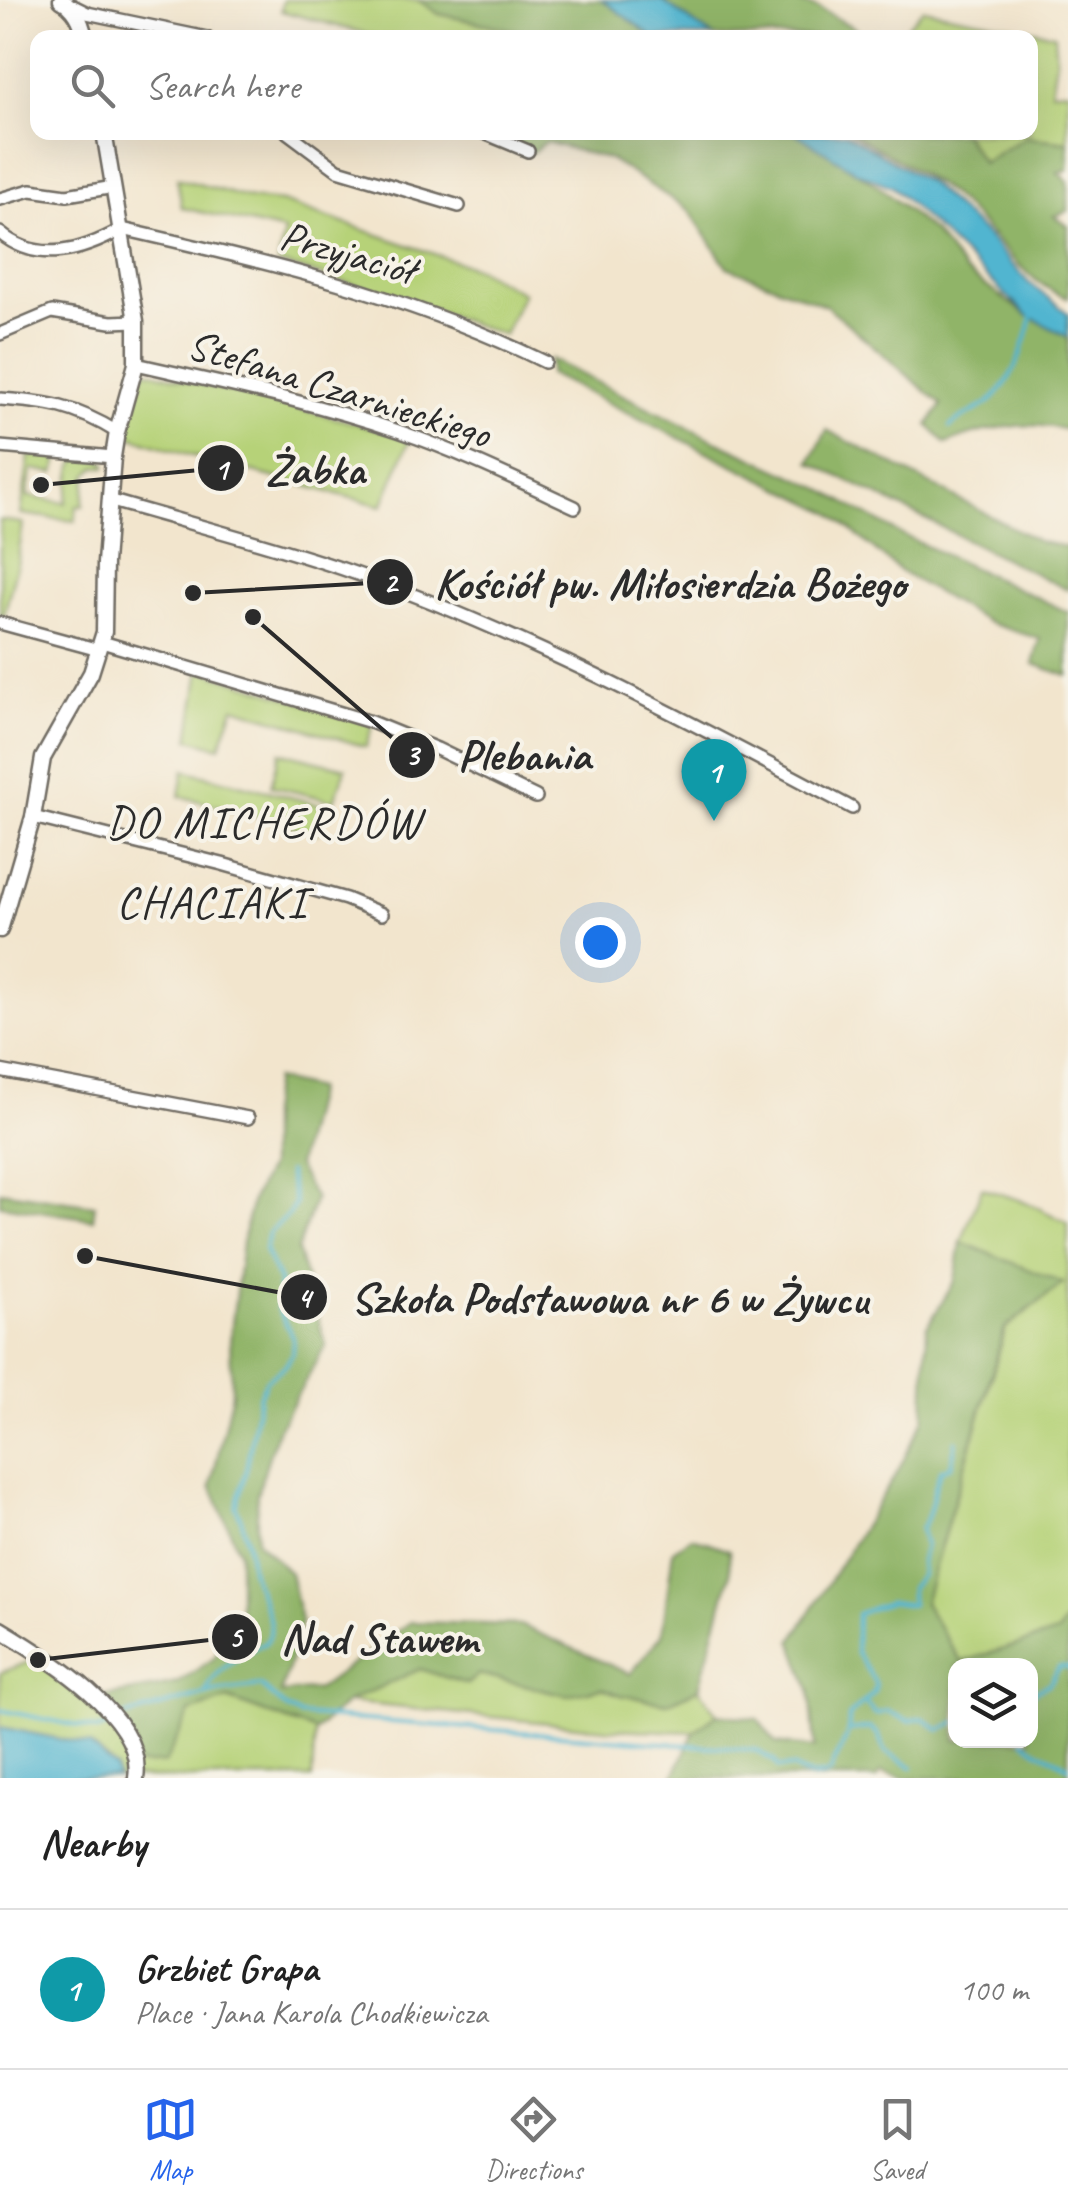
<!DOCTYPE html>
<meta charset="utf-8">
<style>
:root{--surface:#fff;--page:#f2f2f2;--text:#222;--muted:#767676;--line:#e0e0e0;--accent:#2563eb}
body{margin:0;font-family:Caveat,sans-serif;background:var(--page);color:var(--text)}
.controls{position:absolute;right:30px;bottom:30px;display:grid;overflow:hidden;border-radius:20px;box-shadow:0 10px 40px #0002}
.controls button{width:90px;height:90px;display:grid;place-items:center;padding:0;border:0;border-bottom:2px solid var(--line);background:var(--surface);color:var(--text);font:50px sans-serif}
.you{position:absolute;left:600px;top:942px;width:35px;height:35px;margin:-25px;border:8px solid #fff;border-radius:50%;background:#1a73e8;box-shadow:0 0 0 15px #1a73e833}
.badge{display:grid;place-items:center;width:65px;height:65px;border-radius:50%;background:var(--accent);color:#fff;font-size:32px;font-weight:700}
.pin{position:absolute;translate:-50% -82px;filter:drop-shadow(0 2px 5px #0008)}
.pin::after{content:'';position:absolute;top:52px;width:35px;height:30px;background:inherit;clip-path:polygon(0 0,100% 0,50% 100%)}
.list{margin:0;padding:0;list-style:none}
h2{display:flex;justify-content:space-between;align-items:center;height:130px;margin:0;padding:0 40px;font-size:42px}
h2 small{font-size:32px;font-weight:400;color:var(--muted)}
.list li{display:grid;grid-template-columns:65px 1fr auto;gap:30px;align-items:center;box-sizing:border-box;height:160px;padding:0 40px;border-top:2px solid var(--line)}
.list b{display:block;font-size:38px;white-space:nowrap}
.list p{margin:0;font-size:32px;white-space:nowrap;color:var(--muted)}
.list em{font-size:32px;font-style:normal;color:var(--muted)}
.icon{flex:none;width:55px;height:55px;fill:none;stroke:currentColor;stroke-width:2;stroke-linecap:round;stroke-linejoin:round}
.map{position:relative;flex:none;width:1068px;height:1778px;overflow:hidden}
.search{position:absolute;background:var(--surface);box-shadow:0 10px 40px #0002;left:30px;right:30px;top:30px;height:110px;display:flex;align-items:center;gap:25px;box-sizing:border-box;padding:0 35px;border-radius:20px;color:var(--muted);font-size:38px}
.sheet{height:290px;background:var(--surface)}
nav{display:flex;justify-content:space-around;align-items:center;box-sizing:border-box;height:140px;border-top:2px solid var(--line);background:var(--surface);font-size:28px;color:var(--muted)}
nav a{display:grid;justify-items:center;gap:5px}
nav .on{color:var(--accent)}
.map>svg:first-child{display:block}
</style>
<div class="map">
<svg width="1068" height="1778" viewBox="0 0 1068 1778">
<rect width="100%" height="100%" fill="#f7f3e8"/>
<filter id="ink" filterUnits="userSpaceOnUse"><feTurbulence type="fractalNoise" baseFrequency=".01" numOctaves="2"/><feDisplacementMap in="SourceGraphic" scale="20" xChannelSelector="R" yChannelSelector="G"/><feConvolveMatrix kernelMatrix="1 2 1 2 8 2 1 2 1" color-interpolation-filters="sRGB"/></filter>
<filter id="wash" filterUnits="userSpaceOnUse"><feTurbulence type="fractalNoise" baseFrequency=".0048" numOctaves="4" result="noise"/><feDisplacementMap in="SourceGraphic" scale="40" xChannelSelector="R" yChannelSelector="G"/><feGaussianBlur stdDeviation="2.25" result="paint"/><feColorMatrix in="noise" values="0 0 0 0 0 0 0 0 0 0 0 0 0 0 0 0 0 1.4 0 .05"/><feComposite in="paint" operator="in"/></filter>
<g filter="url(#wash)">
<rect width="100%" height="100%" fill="#f2e5cd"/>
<!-- green -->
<path fill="#b6d278" stroke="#707e52" stroke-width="2.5" d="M 283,0 L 418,0 L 439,14 L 522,32 L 526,37 L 379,37 L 281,11 Z
M 923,9 L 1054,34 L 1056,61 L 1051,91 L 1068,90 L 1068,142 L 1025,137 L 982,163 L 963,133 L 1030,132 L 1030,38 L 896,38 Z
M 177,178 L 251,199 L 282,202 L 478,269 L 523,293 L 504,335 L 387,294 L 278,263 L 284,231 L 182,208 Z
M 145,370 L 411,437 L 382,506 L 181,453 L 123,434 Z
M 29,455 L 59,457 L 55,473 L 32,469 L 27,496 L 66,503 L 73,466 L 78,459 L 99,459 L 106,463 L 106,467 L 96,467 L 87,475 L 83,506 L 77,506 L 75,521 L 21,514 Z
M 0,520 L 23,523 L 18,560 L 3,619 L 0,619 Z
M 200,670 L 373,724 L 366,747 L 234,707 L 220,747 L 189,739 Z
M 280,752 L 346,768 L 334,801 L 271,786 Z
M 184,770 L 322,805 L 324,816 L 318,833 L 180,796 Z
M 982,1188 L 1026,1202 L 1068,1223 L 1068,1618 L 1058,1633 L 961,1662 L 924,1603 L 1006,1328 L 1062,1284 L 961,1242 Z
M 44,1656 L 165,1762 L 189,1712 L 227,1699 L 315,1731 L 312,1778 L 117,1778 L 110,1762 L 90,1745 L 0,1727 L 0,1673 Z
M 420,1669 L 467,1684 L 479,1674 L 566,1695 L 602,1688 L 621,1695 L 667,1703 L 699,1688 L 717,1714 L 694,1732 L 606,1729 L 347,1702 Z"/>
<!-- forest -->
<path fill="#90b468" stroke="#5e704a" stroke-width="2.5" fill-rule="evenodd" d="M 418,0 L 602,0 L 653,37 L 526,37 L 522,32 L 439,14 Z
M 661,0 L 788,0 L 818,8 L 871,37 L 713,37 Z
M 486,133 L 796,133 L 877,185 L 932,231 L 965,271 L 1027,315 L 1068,337 L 1068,430 C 1026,420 986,427 946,444 L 928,425 L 942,405 L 827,306 L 727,267 L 689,210 L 611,160 L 546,142 L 533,152 Z
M 852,133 L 963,133 L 982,163 L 1025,137 L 1068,142 L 1068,170 L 1058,172 L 1068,181 L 1068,211 L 1054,216 L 1068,226 L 1068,298 C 1022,282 993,231 957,200 C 925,173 887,155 852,133 Z
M 550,359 L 718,442 L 818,487 L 900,534 L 1068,612 L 1068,676 L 1033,664 L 1040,639 L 989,623 L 901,572 L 831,513 L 549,374 Z
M 827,430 L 1040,542 L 1068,547 L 1068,590 L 810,462 Z
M 274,1079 L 316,1089 L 297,1166 L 315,1199 L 297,1250 L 326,1345 L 277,1431 L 257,1494 L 257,1541 L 290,1573 L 301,1623 L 281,1693 L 318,1689 L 410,1622 L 520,1625 L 630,1674 L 662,1635 L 673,1550 L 692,1537 L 729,1550 L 730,1574 L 699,1688 L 667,1703 L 621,1695 L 602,1688 L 567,1695 L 479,1674 L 467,1684 L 420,1669 L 347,1702 L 315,1731 L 228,1699 L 190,1712 L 165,1763 L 139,1765 L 97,1698 L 178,1683 L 213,1659 L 239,1613 L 239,1552 L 211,1486 L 232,1393 L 230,1341 L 242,1242 L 252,1200 L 269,1166 L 269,1113 Z
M 0,1191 L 95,1205 L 93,1219 L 0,1205 Z
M 961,1242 L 1063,1283 L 1005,1328 L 924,1603 L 961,1662 L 1057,1633 L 1068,1618 L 1068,1778 L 905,1778 L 880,1772 L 877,1778 L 673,1778 L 694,1732 L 717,1714 L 758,1719 L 776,1743 L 815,1748 L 810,1690 L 792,1641 L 898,1471 L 924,1418 L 927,1327 L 955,1281 ZM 956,1666 L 1030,1666 L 1030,1740 L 956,1740 Z"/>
<!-- water -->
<path fill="#51b5d0" stroke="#3e707e" stroke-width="2.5" d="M 602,0 L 661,0 L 713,37 L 653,37 Z
M 795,133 L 845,133 L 928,182 L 986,235 L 1029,283 L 1068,313 L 1068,337 L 1027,315 L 892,187 L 857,172 Z
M 0,1727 L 90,1745 L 115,1768 L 117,1778 L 0,1778 Z"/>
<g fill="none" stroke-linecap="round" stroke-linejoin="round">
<!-- stream -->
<path stroke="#51b5d0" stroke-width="4" d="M 950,427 C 964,413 981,411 994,398 C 1016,376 1026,341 1033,313
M 207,1691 C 213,1673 236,1658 252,1649 C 256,1646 262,1646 266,1642 C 281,1626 253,1586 251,1568 C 248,1546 246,1528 236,1507 L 246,1470 L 259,1397 L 266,1380 L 286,1365 L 293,1353 L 293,1338 L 278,1308 L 279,1281 L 265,1250 L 269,1233 L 289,1214 L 295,1204 L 288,1172
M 1030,1694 L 1050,1683 L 1059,1667 L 1068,1668
M 866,1704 L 876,1714 L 887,1711 L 909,1721 L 923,1718 L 939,1730 L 956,1722
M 0,1710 L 98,1730 L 110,1725
M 126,1716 L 213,1692 L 261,1686 L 286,1708 L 300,1715 L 755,1750 L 774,1761 L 778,1768 L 793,1767 C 804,1777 818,1778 831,1772 C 836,1751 850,1744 849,1716 L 874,1693 L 876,1684 L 856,1652 L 857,1614 L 890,1602 L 911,1605 L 911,1588 L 922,1574 L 921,1560 L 925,1546 L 921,1529 C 933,1514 932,1488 941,1470 L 951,1466 L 956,1441
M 850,1731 L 870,1728 L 877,1733 L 886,1752 L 913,1767
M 1024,1740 C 1039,1756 1056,1756 1068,1767"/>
</g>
</g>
<g filter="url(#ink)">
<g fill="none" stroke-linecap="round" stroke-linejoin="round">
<!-- minor casing -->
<g stroke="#716c64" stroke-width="16">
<path id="minor" d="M 71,5 L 87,13 L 207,38
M 287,132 L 338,170 L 459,206
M 482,132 L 528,151
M 0,199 L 31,190 L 67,195 L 114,187
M 0,233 C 38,265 83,251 122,229 C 267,262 411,296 545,362
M 0,334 L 52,312 L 111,322 L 136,321
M 136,364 C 224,384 313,402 398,431 C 460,452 517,480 575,507
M 0,399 C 48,402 75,406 117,432
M 0,447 L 113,457
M 109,500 C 187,523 266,543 343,569 C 520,630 687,720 852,808
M 0,623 L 99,650
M 102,642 L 371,722 L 437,749 L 536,797
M 33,817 L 222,864 L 346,899 L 382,914
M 0,1071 L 248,1118"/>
</g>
<!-- tertiary casing -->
<g stroke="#716c64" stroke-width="19">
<path id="tertiary" d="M 61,0 C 76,8 82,22 85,38
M 0,930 L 33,817 L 43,758 L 91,673 L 104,632 L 105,563 L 113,457 L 117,432 L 136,364 L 136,321 L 104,132
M 0,1629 C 45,1656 146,1717 136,1778"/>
</g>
<!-- minor -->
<use href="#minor" stroke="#fff" stroke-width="11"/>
<!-- tertiary -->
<use href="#tertiary" stroke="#fff" stroke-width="14"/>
</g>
</g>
<g text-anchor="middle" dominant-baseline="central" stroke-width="8" stroke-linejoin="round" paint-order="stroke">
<!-- street labels -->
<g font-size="42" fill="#2b2b2b" stroke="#f7f3e8">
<text transform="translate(347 253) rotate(16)">Przyjaciół</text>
<text transform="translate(339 389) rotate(17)">Stefana Czarnieckiego</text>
</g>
<!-- neighbourhood labels -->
<g font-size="45" letter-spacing="2.5" fill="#2b2b2b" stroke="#f7f3e8">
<text x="264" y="822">DO MICHERDÓW</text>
<text x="212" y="902">CHACIAKI</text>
</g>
</g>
<!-- callouts -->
<path fill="none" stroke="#2b2b2b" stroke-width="4" d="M41 485L221 468M193 593L390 582M253 617L412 755M85 1256L304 1297M38 1660L235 1637"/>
<g fill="#2b2b2b" stroke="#f7f3e8" stroke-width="4">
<circle cx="41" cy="485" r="10"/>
<circle cx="193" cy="593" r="10"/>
<circle cx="253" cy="617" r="10"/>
<circle cx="85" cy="1256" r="10"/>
<circle cx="38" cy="1660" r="10"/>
<circle cx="221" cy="468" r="25"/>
<circle cx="390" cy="582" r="25"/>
<circle cx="412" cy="755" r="25"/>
<circle cx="304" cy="1297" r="25"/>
<circle cx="235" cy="1637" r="25"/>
</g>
<g font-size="30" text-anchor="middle" font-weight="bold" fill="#fff">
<text x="221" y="479">1</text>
<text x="390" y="593">2</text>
<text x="412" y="765">3</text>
<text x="304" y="1308">4</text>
<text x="235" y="1647">5</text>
</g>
<g font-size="45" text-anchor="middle" font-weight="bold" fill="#2b2b2b" stroke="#f7f3e8" stroke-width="8" stroke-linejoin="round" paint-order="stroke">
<text x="315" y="484">Żabka</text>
<text x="670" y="598">Kościół pw. Miłosierdzia Bożego</text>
<text x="524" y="770">Plebania</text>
<text x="609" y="1313">Szkoła Podstawowa nr 6 w Żywcu</text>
<text x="379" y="1653">Nad Stawem</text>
</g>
</svg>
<div class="controls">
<button><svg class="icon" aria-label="layers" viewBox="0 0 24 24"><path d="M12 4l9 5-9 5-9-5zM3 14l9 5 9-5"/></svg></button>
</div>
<div class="you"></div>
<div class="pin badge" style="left:714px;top:821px;background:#0f9aa8">1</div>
<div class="search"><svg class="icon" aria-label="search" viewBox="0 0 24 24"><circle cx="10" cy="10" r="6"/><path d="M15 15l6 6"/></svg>Search here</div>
</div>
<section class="sheet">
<h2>Nearby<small></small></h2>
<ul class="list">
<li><span class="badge" style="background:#0f9aa8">1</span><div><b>Grzbiet Grapa</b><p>Place · Jana Karola Chodkiewicza</p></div><em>100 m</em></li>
</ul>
</section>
<nav>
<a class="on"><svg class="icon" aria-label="map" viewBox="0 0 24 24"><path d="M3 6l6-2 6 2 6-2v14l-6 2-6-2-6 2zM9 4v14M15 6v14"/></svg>Map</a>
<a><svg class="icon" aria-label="directions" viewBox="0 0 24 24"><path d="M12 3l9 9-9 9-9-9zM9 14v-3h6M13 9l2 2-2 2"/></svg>Directions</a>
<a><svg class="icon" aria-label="saved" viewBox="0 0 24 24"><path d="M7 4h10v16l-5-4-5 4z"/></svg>Saved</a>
</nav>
